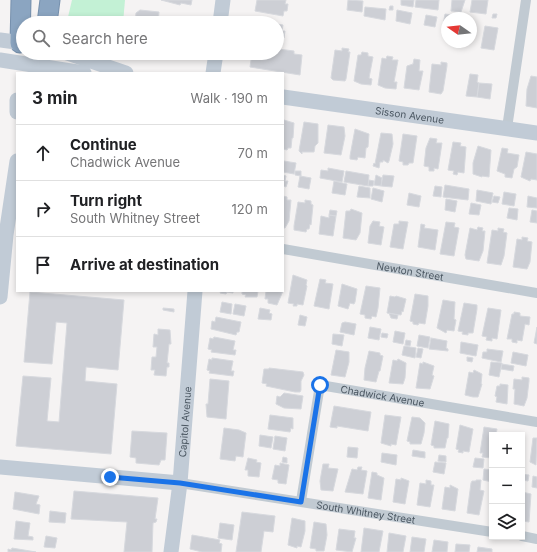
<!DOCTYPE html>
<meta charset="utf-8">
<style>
:root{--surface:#fff;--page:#f6f6f6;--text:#202124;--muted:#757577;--line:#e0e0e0}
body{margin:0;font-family:Inter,sans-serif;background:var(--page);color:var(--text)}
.controls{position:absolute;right:12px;bottom:12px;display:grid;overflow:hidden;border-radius:0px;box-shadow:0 2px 6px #0003}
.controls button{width:36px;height:36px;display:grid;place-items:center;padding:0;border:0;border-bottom:1px solid var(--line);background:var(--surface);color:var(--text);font:20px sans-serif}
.compass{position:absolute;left:441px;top:12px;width:36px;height:36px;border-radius:50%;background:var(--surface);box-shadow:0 2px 6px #0003;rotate:284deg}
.stop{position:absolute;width:12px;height:12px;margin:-9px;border:3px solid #1a73e8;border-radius:50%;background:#fff}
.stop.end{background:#1a73e8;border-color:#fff;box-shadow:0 1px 4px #0008}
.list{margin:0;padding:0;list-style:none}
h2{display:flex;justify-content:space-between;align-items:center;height:52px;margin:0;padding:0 16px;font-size:17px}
h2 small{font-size:13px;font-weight:400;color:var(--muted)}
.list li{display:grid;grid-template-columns:26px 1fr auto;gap:12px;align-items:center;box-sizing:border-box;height:56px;padding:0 16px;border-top:1px solid var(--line)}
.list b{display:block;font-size:15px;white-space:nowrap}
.list p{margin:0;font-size:13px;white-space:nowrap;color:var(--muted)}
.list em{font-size:13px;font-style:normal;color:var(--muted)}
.icon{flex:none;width:22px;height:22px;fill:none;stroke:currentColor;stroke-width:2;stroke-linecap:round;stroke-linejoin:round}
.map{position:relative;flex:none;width:537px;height:552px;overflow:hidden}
.search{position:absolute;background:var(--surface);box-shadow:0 2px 6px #0003;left:16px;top:16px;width:268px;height:44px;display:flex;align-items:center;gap:10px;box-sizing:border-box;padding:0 14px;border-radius:22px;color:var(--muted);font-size:15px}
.panel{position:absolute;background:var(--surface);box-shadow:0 2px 6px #0003;left:16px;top:72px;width:268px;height:220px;border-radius:0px}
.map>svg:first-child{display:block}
</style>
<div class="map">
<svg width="537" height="552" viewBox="0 0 537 552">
<rect width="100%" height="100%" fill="#f5f3f3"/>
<!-- green -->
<path fill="#c3f1d5" d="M 72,0 L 125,0 L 123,23 L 72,23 L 68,17 Z"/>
<!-- building -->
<path fill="#cdcfd5" stroke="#d7d9de" d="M 161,0 L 192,0 L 191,5 L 181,3 L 180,5 Z
M 257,0 L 286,0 L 285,4 L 288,4 L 287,11 L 284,11 L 283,16 L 255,11 Z
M 348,0 L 363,1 L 362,12 L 347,10 Z
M 401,0 L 414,0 L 413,7 L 401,5 Z
M 416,0 L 439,0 L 438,10 L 415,7 Z
M 452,0 L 465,0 L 461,12 L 451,11 Z
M 472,0 L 488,0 L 486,14 L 470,12 Z
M 390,6 L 393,6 L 393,10 L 389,10 Z
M 365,7 L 386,9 L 385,20 L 364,16 Z
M 140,10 L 159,12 L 158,23 L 135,23 L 136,13 Z
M 397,10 L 412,13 L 410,24 L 396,21 Z
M 445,14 L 460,16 L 460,18 L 447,18 L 447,25 L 443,25 Z
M 493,14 L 497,14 L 496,18 L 492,18 Z
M 426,15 L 437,17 L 435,27 L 424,25 Z
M 257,21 L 273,23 L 254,23 Z
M 277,24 L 283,25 L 282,31 L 285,31 L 284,38 L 281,37 L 280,41 L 277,41 Z
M 485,26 L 498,28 L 494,50 L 481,48 Z
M 342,48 L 349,49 L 348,52 L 350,52 L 346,79 L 345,81 L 333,80 L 331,78 L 335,50 L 342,51 Z
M 278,49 L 294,51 L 294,54 L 302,55 L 300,75 L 250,67 L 252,53 L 277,54 Z
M 362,52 L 368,53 L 368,56 L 373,57 L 369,78 L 372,79 L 371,85 L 361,84 L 354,81 L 358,55 L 361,55 Z
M 387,56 L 393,57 L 392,60 L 398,60 L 394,82 L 397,82 L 396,89 L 385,88 L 378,85 L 382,58 L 386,59 Z
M 414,59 L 420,60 L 419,71 L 423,71 L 419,90 L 404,88 L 407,66 L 413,64 Z
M 441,62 L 447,63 L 447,66 L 443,91 L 441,94 L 429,92 L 432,64 L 441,65 Z
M 470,74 L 478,75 L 477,82 L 479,83 L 477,97 L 466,96 Z
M 531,76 L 537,77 L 537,108 L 526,106 L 527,89 Z
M 479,83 L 492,84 L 490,99 L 477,97 Z
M 284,120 L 294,123 L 293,138 L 292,138 L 291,148 L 288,148 L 287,150 L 283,149 Z
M 304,122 L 318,124 L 318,143 L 315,146 L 314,152 L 302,152 L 302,154 L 299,151 Z
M 328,125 L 344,127 L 345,136 L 341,155 L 324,153 Z
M 355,129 L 369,134 L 368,147 L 366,148 L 365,158 L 358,157 L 357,160 L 350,159 L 350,156 Z
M 381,133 L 392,134 L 393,144 L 389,161 L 388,163 L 383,160 L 383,162 L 380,162 L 379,168 L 373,166 L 374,163 L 375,164 Z
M 403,134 L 417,136 L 413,163 L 409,163 L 408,165 L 403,165 L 403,162 L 399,161 Z
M 430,138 L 437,139 L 436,143 L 442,143 L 438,169 L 434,168 L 434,171 L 429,171 L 429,167 L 424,166 L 426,148 Z
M 453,142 L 461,143 L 460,146 L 466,147 L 464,173 L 458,172 L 457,175 L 453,174 L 454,171 L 448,170 Z
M 478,146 L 491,150 L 489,177 L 482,176 L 482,177 L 473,174 L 473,163 Z
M 502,148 L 508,149 L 507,153 L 519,155 L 517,167 L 514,169 L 512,178 L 505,177 L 505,174 L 497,171 Z
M 526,152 L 537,154 L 537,180 L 531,179 L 530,181 L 521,177 Z
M 284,161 L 296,163 L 294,174 L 283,172 Z
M 328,168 L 344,171 L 342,182 L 320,178 L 321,170 L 328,171 Z
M 295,171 L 301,171 L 301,176 L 295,175 Z
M 346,171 L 369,175 L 368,186 L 344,182 Z
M 283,175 L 286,176 L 285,181 L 288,181 L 286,187 L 283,186 Z
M 376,175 L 382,178 L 381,186 L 374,185 Z
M 383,175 L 394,176 L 392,187 L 381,186 Z
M 300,176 L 311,178 L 309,189 L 298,187 Z
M 369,180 L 374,181 L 373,186 L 368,186 Z
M 334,181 L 347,184 L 345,195 L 332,193 Z
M 445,185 L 469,189 L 468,200 L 443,197 Z
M 359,186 L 370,188 L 370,198 L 357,197 Z
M 435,186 L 442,187 L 441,197 L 433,196 Z
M 373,188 L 384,191 L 382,202 L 371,199 Z
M 477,190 L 493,193 L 491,204 L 476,201 Z
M 504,192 L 516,194 L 514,206 L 502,204 Z
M 409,193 L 421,196 L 419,207 L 407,205 Z
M 283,196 L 287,197 L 287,200 L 291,200 L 289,221 L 285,228 L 283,228 Z
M 494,196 L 500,197 L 498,203 L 492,202 Z
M 528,196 L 537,198 L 537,208 L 527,207 Z
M 446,199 L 457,201 L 455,212 L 445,210 Z
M 305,200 L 311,201 L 311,204 L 313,205 L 311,225 L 310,224 L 309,229 L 307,229 L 306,232 L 294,230 L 294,226 L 298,202 L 305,203 Z
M 471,203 L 481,205 L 479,215 L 469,214 Z
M 509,208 L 518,209 L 517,220 L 507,218 Z
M 351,209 L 362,213 L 360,233 L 356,240 L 343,238 L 346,211 L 350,211 Z
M 330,210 L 337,211 L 336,216 L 329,215 Z
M 532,210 L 537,211 L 537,223 L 530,222 Z
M 329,215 L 336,216 L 333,236 L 319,234 L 321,216 L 329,218 Z
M 373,221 L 380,222 L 379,226 L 384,227 L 381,245 L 368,243 L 370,226 Z
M 399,221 L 408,222 L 403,249 L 390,247 L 394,224 L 399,224 Z
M 446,222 L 455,223 L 454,227 L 459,228 L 454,256 L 440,254 Z
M 421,224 L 425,225 L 424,228 L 438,230 L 435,250 L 418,247 Z
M 478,227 L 483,228 L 482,231 L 485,231 L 483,251 L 479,261 L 466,259 L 465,255 L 470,228 L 477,230 Z
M 498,228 L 504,229 L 503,232 L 507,233 L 504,256 L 501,265 L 487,263 L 492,230 L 498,231 Z
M 522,237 L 528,238 L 527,241 L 532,242 L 530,262 L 527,269 L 513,267 L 517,239 L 522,240 Z
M 293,275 L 307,280 L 306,285 L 307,286 L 303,305 L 297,304 L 297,306 L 293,306 L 294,304 L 288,303 Z
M 320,279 L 326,280 L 325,283 L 333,284 L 329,309 L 314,306 Z
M 342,284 L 357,289 L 355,302 L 354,304 L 350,303 L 348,309 L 338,306 Z
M 366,286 L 380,288 L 378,308 L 376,317 L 372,316 L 371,319 L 365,318 L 365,315 L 360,314 Z
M 221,291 L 233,291 L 233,293 L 227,292 L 226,294 L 220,293 Z
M 242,291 L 258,291 L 257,297 L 245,297 L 246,295 L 242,294 Z
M 266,291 L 283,291 L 277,305 L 268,303 L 268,299 L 265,299 Z
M 30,292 L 124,300 L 118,370 L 86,367 L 85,381 L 117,384 L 111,454 L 16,446 L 23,376 L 51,378 L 47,421 L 59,422 L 67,323 L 56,322 L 52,364 L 24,362 Z
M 415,294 L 428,296 L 428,306 L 425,324 L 419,323 L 418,325 L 413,324 L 413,322 L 410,321 Z
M 390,296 L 395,297 L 396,296 L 406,299 L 403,312 L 402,311 L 401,315 L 387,313 Z
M 443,300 L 455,302 L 454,319 L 456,320 L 454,331 L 447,330 L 446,333 L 437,328 Z
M 222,302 L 232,304 L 231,314 L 220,312 Z
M 464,303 L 477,305 L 477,309 L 473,333 L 468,333 L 468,335 L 462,334 L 463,332 L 458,331 Z
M 235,304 L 246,306 L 244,316 L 233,314 Z
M 163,308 L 174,309 L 174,312 L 163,310 Z
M 260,308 L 270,310 L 269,313 L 272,314 L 271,320 L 258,319 Z
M 488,308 L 501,310 L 497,339 L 492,338 L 492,341 L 486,340 L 487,337 L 482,336 Z
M 514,312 L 520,313 L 520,316 L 530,317 L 529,325 L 525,324 L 522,341 L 517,340 L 517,343 L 512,342 L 512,339 L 507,339 L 512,314 L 514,314 Z
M 389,313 L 398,315 L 397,319 L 391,318 Z
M 300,315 L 307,317 L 305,326 L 298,325 Z
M 216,317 L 241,322 L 239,332 L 237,332 L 236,335 L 211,329 L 212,321 L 215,322 Z
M 345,322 L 356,324 L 354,335 L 340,332 L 342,323 Z
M 370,327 L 381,329 L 379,340 L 368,338 Z
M 537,327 L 537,344 L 534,343 Z
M 158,329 L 170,330 L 171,344 L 169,344 L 167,363 L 169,363 L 169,367 L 167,367 L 166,376 L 154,375 L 155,370 L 151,370 L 152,357 L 156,357 L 157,347 L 153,347 L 154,334 L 158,335 Z
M 395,331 L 405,333 L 403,344 L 393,342 Z
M 382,333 L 388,334 L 387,338 L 381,337 Z
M 333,334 L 344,335 L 342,346 L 332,344 Z
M 419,335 L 430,337 L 428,348 L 417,346 Z
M 214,337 L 235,341 L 233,350 L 236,350 L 235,355 L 211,352 L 212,350 L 208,349 L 210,338 L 213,339 Z
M 431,338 L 447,341 L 446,348 L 448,349 L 448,351 L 429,349 Z
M 406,340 L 411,341 L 410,346 L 405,345 Z
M 461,342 L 478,345 L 476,356 L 460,353 Z
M 404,346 L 416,348 L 415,358 L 402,355 Z
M 418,348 L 423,349 L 421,358 L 416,357 Z
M 487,349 L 503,351 L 501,362 L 482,358 L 483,352 L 487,352 Z
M 336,350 L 349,352 L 349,362 L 345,377 L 331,375 Z
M 369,351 L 380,353 L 380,355 L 383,356 L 380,371 L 379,371 L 376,382 L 364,380 L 365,368 Z
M 513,352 L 528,355 L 526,366 L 511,363 Z
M 467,357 L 473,358 L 472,362 L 467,361 Z
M 212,358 L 233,361 L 231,371 L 234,371 L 233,376 L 209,373 L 210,371 L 207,370 L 209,359 L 212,360 Z
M 398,359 L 406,363 L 405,378 L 403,384 L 389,383 L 393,360 L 397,361 Z
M 423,362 L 434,366 L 432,375 L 434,376 L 430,389 L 416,388 L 420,363 L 423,364 Z
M 491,362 L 502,363 L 499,377 L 489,375 Z
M 502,364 L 514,366 L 513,371 L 501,369 Z
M 269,368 L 303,372 L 304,375 L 301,381 L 301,390 L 300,392 L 295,392 L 266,386 L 267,384 L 262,383 L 264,369 L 269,369 Z
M 474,370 L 482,374 L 481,384 L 482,384 L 478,397 L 473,397 L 465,395 L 469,372 L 473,373 Z
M 522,377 L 529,378 L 529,381 L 527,398 L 524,406 L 514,404 L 515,389 L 513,389 L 514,379 L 522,380 Z
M 210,379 L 229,381 L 226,419 L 207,417 L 206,404 L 208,404 Z
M 500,384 L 508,385 L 507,404 L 496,402 L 497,397 L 495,396 L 497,386 L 500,386 Z
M 284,393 L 303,396 L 301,409 L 284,408 L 276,404 L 277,396 L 280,397 Z
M 334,406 L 371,412 L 368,431 L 337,426 L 337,428 L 330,427 Z
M 270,415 L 293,418 L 293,429 L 291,428 L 290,432 L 268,429 Z
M 385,415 L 401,417 L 396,445 L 391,444 L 391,446 L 381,443 Z
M 412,417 L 420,418 L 425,423 L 424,433 L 421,444 L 410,444 L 410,442 L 407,441 Z
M 435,421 L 449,424 L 448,438 L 447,438 L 445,448 L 434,448 L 434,446 L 431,445 Z
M 460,425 L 473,429 L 469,452 L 463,451 L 463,453 L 458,452 L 459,450 L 456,449 Z
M 484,427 L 497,429 L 496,435 L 492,435 L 492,458 L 482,457 L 483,453 L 480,453 Z
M 224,428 L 239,430 L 246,433 L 243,457 L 236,456 L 235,461 L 220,459 Z
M 132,431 L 167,433 L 165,460 L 161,460 L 159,465 L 136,463 L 136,458 L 130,457 Z
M 260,435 L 273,437 L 271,448 L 259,446 Z
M 275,436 L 287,438 L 285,451 L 273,449 Z
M 533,438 L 537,438 L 536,465 L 530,462 Z
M 348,447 L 358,448 L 357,458 L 347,457 Z
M 413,450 L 425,452 L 425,458 L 412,456 Z
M 382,453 L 397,455 L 396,465 L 381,462 Z
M 439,455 L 446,456 L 446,462 L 438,461 Z
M 283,457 L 287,458 L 287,463 L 282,462 Z
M 248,458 L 257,460 L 256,462 L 261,463 L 259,477 L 248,476 L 248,470 L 245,470 Z
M 475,458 L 484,459 L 483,468 L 473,467 Z
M 435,462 L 446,463 L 444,474 L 433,472 Z
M 280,463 L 289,465 L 286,484 L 278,483 L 278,480 L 272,479 L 275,465 L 280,466 Z
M 323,464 L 329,464 L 328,468 L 338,469 L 333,491 L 321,490 L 320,481 Z
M 358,467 L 362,467 L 361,470 L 367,471 L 363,494 L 345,492 L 352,469 L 357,470 Z
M 484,469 L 492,470 L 492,482 L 483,480 Z
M 372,472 L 377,473 L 377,475 L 384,478 L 381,500 L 368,498 Z
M 522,474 L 529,475 L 528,481 L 522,480 Z
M 533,476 L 537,477 L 537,488 L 532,487 Z
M 401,478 L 409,481 L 405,504 L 393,502 L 396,479 L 401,480 Z
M 426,480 L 431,481 L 431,485 L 434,485 L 430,507 L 417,505 L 420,483 L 426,484 Z
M 476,480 L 481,480 L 480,490 L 484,491 L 479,515 L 467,513 L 471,483 L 472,481 L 476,481 Z
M 450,485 L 458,489 L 455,511 L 442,509 L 445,487 L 450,488 Z
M 74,491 L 158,498 L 155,519 L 157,519 L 156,522 L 153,523 L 152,552 L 124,552 L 127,522 L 71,519 Z
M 15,492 L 39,496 L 36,504 L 40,505 L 39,514 L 13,509 Z
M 522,492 L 531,494 L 529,522 L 522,521 Z
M 50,511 L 66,513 L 65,523 L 49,522 Z
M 242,512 L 275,516 L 273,532 L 264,531 L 261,552 L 236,552 Z
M 292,518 L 305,521 L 305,531 L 301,547 L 297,546 L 297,548 L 288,545 Z
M 16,521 L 30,523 L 28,536 L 33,537 L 33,540 L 14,539 Z
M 314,522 L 326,524 L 327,535 L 324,551 L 316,551 L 316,549 L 310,548 Z
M 220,523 L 234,525 L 232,540 L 218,538 Z
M 364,528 L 383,531 L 379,552 L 361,552 Z
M 339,529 L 355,531 L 354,538 L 356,538 L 352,552 L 336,550 Z
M 389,533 L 406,536 L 403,552 L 387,552 Z
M 192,535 L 220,540 L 219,543 L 222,544 L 221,552 L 202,552 L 190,549 Z
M 46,536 L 57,538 L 55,548 L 44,547 Z
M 412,537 L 426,539 L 424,552 L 410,552 Z
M 434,540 L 448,542 L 447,552 L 432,552 Z
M 456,544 L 470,545 L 469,552 L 455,552 Z
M 478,547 L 492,549 L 492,552 L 477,552 Z
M 12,548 L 36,552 L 8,552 L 8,549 L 11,550 Z"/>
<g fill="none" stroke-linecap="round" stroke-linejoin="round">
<!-- highway casing -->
<g stroke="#7690ad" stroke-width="21">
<path id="highway" d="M 47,23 L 50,0
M 20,43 L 21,0"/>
</g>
<!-- street -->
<g stroke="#c1cad2" stroke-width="10">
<path d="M 507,128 L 526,0"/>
<path id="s1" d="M 283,249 L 537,293"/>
<path id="s2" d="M 180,483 L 492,532"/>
<path id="s3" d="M 301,501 L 320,385 L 537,422"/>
<path d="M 522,536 L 537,539"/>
</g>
<!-- secondary -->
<g stroke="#c1cbd6" stroke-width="15">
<path d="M 220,23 L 223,0"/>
<path d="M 0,40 L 23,43"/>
<path d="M 67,53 L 126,73"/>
<path d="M 0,60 L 84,73"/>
<path d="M 39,73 L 42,53"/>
<path d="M 213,73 L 216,53"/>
<path id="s4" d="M 283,97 L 537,133"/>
<path d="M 17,100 L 17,112"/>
<path d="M 0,297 L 6,235 L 17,161"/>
<path d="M 0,467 L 180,483"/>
<path id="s5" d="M 171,552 L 180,483 L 195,291"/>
</g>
<!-- highway -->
<use href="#highway" stroke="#8ba5c1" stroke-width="19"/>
</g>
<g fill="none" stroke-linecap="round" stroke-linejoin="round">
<!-- route -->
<path stroke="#1a73e8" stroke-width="5" d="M 110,477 L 180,483 L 301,502 L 320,385"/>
</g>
<g text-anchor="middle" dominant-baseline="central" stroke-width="3.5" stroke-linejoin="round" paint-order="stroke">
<!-- street labels -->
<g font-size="10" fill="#4a5661" stroke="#fff">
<text stroke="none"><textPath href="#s4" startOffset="128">Sisson Avenue</textPath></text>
<text stroke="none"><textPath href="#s1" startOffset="129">Newton Street</textPath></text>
<text stroke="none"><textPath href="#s3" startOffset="181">Chadwick Avenue</textPath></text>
<text stroke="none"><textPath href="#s5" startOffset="131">Capitol Avenue</textPath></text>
<text stroke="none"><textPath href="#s2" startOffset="188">South Whitney Street</textPath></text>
</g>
</g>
</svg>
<div class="controls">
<button>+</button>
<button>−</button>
<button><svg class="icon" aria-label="layers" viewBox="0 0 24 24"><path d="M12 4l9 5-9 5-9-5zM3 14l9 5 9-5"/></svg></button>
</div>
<svg class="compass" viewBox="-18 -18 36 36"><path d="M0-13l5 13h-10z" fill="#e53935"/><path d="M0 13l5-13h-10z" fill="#757577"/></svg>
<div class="stop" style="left:320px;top:385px"></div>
<div class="stop end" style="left:110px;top:477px"></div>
<div class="search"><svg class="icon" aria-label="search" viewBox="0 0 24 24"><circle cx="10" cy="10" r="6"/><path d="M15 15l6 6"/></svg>Search here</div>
<section class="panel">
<h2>3 min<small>Walk · 190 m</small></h2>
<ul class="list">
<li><svg class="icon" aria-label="ahead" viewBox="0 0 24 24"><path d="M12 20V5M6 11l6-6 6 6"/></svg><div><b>Continue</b><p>Chadwick Avenue</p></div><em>70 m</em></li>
<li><svg class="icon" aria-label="right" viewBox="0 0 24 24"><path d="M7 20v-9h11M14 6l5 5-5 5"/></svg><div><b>Turn right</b><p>South Whitney Street</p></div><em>120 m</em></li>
<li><svg class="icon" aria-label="arrive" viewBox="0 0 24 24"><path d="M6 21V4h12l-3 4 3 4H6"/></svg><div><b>Arrive at destination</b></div></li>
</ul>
</section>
</div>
